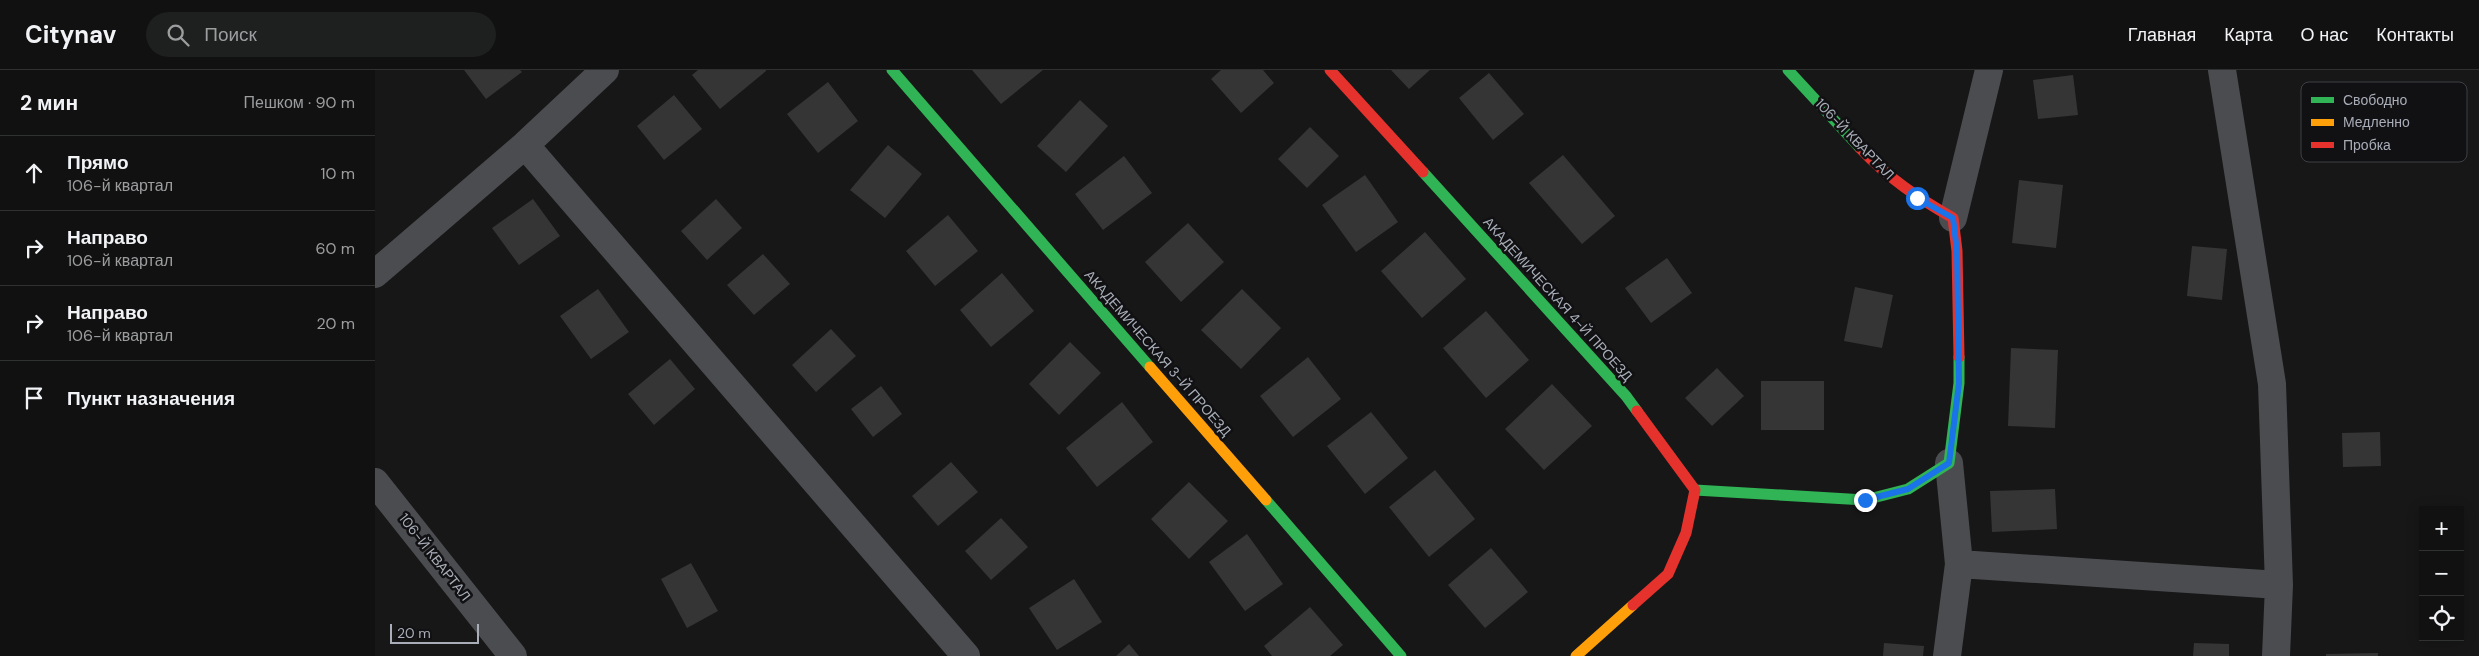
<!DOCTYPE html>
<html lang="ru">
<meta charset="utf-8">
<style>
:root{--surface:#111;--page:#1e1f1f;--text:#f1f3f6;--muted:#9c9d9f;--line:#303131}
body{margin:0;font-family:"DM Sans",sans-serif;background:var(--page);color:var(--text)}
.controls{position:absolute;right:15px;bottom:15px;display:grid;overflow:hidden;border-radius:0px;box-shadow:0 2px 12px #0003}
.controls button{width:45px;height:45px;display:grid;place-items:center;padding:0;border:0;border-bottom:1px solid var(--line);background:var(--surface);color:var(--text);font:25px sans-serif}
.scale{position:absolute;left:15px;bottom:12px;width:89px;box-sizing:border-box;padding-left:5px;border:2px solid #a8adb8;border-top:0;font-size:14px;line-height:18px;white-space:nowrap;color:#a8adb8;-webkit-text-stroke:4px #111113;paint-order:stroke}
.stop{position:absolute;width:15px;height:15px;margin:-11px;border:4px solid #1a73e8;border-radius:50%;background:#fff}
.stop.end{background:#1a73e8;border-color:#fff;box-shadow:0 1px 5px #0008}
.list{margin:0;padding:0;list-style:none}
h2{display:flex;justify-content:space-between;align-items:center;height:65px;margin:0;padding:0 20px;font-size:21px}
h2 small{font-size:16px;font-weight:400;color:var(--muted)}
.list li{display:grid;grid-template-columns:32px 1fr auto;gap:15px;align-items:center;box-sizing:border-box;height:75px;padding:0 20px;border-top:1px solid var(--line)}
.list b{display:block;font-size:19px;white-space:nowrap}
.list p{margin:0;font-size:16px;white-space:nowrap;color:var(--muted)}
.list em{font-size:16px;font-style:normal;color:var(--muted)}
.icon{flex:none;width:28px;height:28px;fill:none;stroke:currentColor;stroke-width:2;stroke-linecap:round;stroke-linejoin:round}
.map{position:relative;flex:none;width:2104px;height:586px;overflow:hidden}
header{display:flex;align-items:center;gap:30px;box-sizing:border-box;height:70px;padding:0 25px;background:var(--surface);border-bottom:1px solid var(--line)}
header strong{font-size:24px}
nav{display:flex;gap:28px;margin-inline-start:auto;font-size:18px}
.search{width:350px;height:45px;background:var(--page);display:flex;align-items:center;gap:12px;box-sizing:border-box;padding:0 18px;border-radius:28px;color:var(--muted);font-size:19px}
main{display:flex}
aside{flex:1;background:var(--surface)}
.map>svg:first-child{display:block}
</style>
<header>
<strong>Citynav</strong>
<div class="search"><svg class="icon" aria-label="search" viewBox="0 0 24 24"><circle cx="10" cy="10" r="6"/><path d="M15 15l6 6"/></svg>Поиск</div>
<nav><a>Главная</a><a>Карта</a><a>О нас</a><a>Контакты</a></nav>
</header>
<main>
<aside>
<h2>2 мин<small>Пешком · 90 m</small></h2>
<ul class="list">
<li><svg class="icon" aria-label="ahead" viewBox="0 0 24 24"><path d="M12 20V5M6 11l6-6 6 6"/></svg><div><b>Прямо</b><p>106-й квартал</p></div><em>10 m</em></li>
<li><svg class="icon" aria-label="right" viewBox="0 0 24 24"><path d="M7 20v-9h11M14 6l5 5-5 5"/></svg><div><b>Направо</b><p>106-й квартал</p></div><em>60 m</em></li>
<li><svg class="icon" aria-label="right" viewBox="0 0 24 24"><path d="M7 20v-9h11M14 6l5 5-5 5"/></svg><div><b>Направо</b><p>106-й квартал</p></div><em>20 m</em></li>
<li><svg class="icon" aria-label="arrive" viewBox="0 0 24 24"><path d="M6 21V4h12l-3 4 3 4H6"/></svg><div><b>Пункт назначения</b></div></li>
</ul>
</aside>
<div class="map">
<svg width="2104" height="586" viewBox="0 0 2104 586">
<rect width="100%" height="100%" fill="#171717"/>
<!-- building -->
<path fill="#353536" d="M 89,0 L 145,0 L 147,2 L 111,29 Z
M 323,0 L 391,0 L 391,1 L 345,39 L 317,5 Z
M 597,0 L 668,0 L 626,34 Z
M 846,0 L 888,0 L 899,13 L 866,43 L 836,9 Z
M 1016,0 L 1055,0 L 1034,19 Z
M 1114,3 L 1149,44 L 1118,70 L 1084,28 Z
M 1698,5 L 1703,45 L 1663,49 L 1658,10 Z
M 453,12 L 483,51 L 443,83 L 412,44 Z
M 299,25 L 327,59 L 289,90 L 262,56 Z
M 705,30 L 733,56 L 691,102 L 662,76 Z
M 935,57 L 964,86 L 932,118 L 903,89 Z
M 513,75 L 547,104 L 510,148 L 475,120 Z
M 1188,85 L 1240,146 L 1207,174 L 1154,113 Z
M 749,86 L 777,123 L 728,160 L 700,124 Z
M 990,105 L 1023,152 L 981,182 L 947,135 Z
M 1644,110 L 1688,115 L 1681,178 L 1637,173 Z
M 158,129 L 185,166 L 144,195 L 117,158 Z
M 341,129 L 367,158 L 332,190 L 306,161 Z
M 573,145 L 603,181 L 560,216 L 531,181 Z
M 813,153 L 849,192 L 806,232 L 770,192 Z
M 1050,162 L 1091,209 L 1047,248 L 1006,201 Z
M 1817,176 L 1852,179 L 1847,230 L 1812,226 Z
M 388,184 L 415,214 L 379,245 L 352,215 Z
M 1292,188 L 1317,223 L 1276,253 L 1250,218 Z
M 627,203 L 659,241 L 616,277 L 585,240 Z
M 1480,217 L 1518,225 L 1507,278 L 1469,271 Z
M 223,219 L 254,262 L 216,289 L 185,246 Z
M 867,219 L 906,258 L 866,299 L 826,260 Z
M 1111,241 L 1154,290 L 1111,328 L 1068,278 Z
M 456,259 L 481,286 L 441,322 L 417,295 Z
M 695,272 L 726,303 L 684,345 L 654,314 Z
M 1636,278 L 1683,280 L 1680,358 L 1633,356 Z
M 933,287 L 966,329 L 918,367 L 885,326 Z
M 295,289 L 320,319 L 279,355 L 253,324 Z
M 1342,298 L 1369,326 L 1337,356 L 1310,328 Z
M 1386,311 L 1449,311 L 1449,360 L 1386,360 Z
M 1177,314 L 1217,356 L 1169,400 L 1130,359 Z
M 506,316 L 527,344 L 498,367 L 476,339 Z
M 747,332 L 778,372 L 722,417 L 691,378 Z
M 996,342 L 1033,388 L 990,424 L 952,376 Z
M 2005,362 L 2006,396 L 1968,397 L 1967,363 Z
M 576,392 L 603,422 L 563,456 L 537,426 Z
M 1060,400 L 1100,449 L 1054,487 L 1014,437 Z
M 814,412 L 853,451 L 814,489 L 776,449 Z
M 1680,419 L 1682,459 L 1617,462 L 1615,421 Z
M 626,448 L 653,477 L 616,510 L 590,481 Z
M 872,464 L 908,514 L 870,541 L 834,492 Z
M 1116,478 L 1153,522 L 1110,558 L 1073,515 Z
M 316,493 L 343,541 L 312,558 L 286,509 Z
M 699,509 L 727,552 L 682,580 L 654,538 Z
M 935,537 L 968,575 L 955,586 L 897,586 L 889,576 Z
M 1509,573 L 1549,576 L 1548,586 L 1508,586 Z
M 1819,573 L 1854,574 L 1854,586 L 1818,586 Z
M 754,574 L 764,586 L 741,586 Z
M 2003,583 L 2003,586 L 1951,586 L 1951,584 Z"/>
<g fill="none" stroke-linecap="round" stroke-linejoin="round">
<!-- street -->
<path stroke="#4b4c50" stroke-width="28" d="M 1847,0 L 1897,314 L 1904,515 L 1901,586
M 150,75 L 591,586
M 1578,148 L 1614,0
M 0,204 L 150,75 L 230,0
M 0,412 L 138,586
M 1584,494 L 1904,515
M 1572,586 L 1584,494 L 1574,393"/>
<!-- fast -->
<path stroke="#30b455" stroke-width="11" d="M 517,0 L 775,297
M 1413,0 L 1485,78
M 1048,102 L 1251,326 L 1262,341
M 1320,420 L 1490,430 L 1533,419 L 1574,393 L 1584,313 L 1584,287
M 891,430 L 1026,586"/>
<!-- slow -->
<path stroke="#ff9f0a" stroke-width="11" d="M 775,297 L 891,430
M 1201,586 L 1258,535"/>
<!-- jam -->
<path stroke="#e5322d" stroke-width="11" d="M 955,0 L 1048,102
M 1485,78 C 1513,108 1543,128 1578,148 L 1582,181 L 1584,287
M 1258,535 L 1293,504 L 1311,463 L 1320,420 L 1262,341"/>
</g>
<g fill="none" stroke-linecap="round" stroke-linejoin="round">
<!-- route -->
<path stroke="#1a73e8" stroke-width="6" d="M 1490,430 L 1533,419 L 1574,393 L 1584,313 L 1582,181 L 1578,148 L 1542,128"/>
</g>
<g text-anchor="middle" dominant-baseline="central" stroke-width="5" stroke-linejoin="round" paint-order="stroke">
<!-- street labels -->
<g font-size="14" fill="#a8adb8" stroke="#111113">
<text transform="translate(1480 69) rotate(46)">106-Й КВАРТАЛ</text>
<text transform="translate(1183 229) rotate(48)">АКАДЕМИЧЕСКАЯ 4-Й ПРОЕЗД</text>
<text transform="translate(783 283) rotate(49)">АКАДЕМИЧЕСКАЯ 3-Й ПРОЕЗД</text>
<text transform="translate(60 487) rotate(52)">106-Й КВАРТАЛ</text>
</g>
</g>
<!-- legend -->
<rect x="1926" y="12" width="166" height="80" rx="8" fill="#111113" stroke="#3e4045" stroke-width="1"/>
<rect x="1936" y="27" width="23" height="6" fill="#30b455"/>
<rect x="1936" y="49" width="23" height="7" fill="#ff9f0a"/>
<rect x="1936" y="72" width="23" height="6" fill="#e5322d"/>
<g font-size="14" fill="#a8adb8">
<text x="1968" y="35">Свободно</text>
<text x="1968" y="57">Медленно</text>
<text x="1968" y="80">Пробка</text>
</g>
</svg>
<div class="controls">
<button>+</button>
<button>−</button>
<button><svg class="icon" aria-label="locate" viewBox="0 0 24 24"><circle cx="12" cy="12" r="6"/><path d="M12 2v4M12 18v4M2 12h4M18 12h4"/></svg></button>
</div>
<div class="scale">20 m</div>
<div class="stop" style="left:1542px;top:128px"></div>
<div class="stop end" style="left:1490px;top:430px"></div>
</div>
</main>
